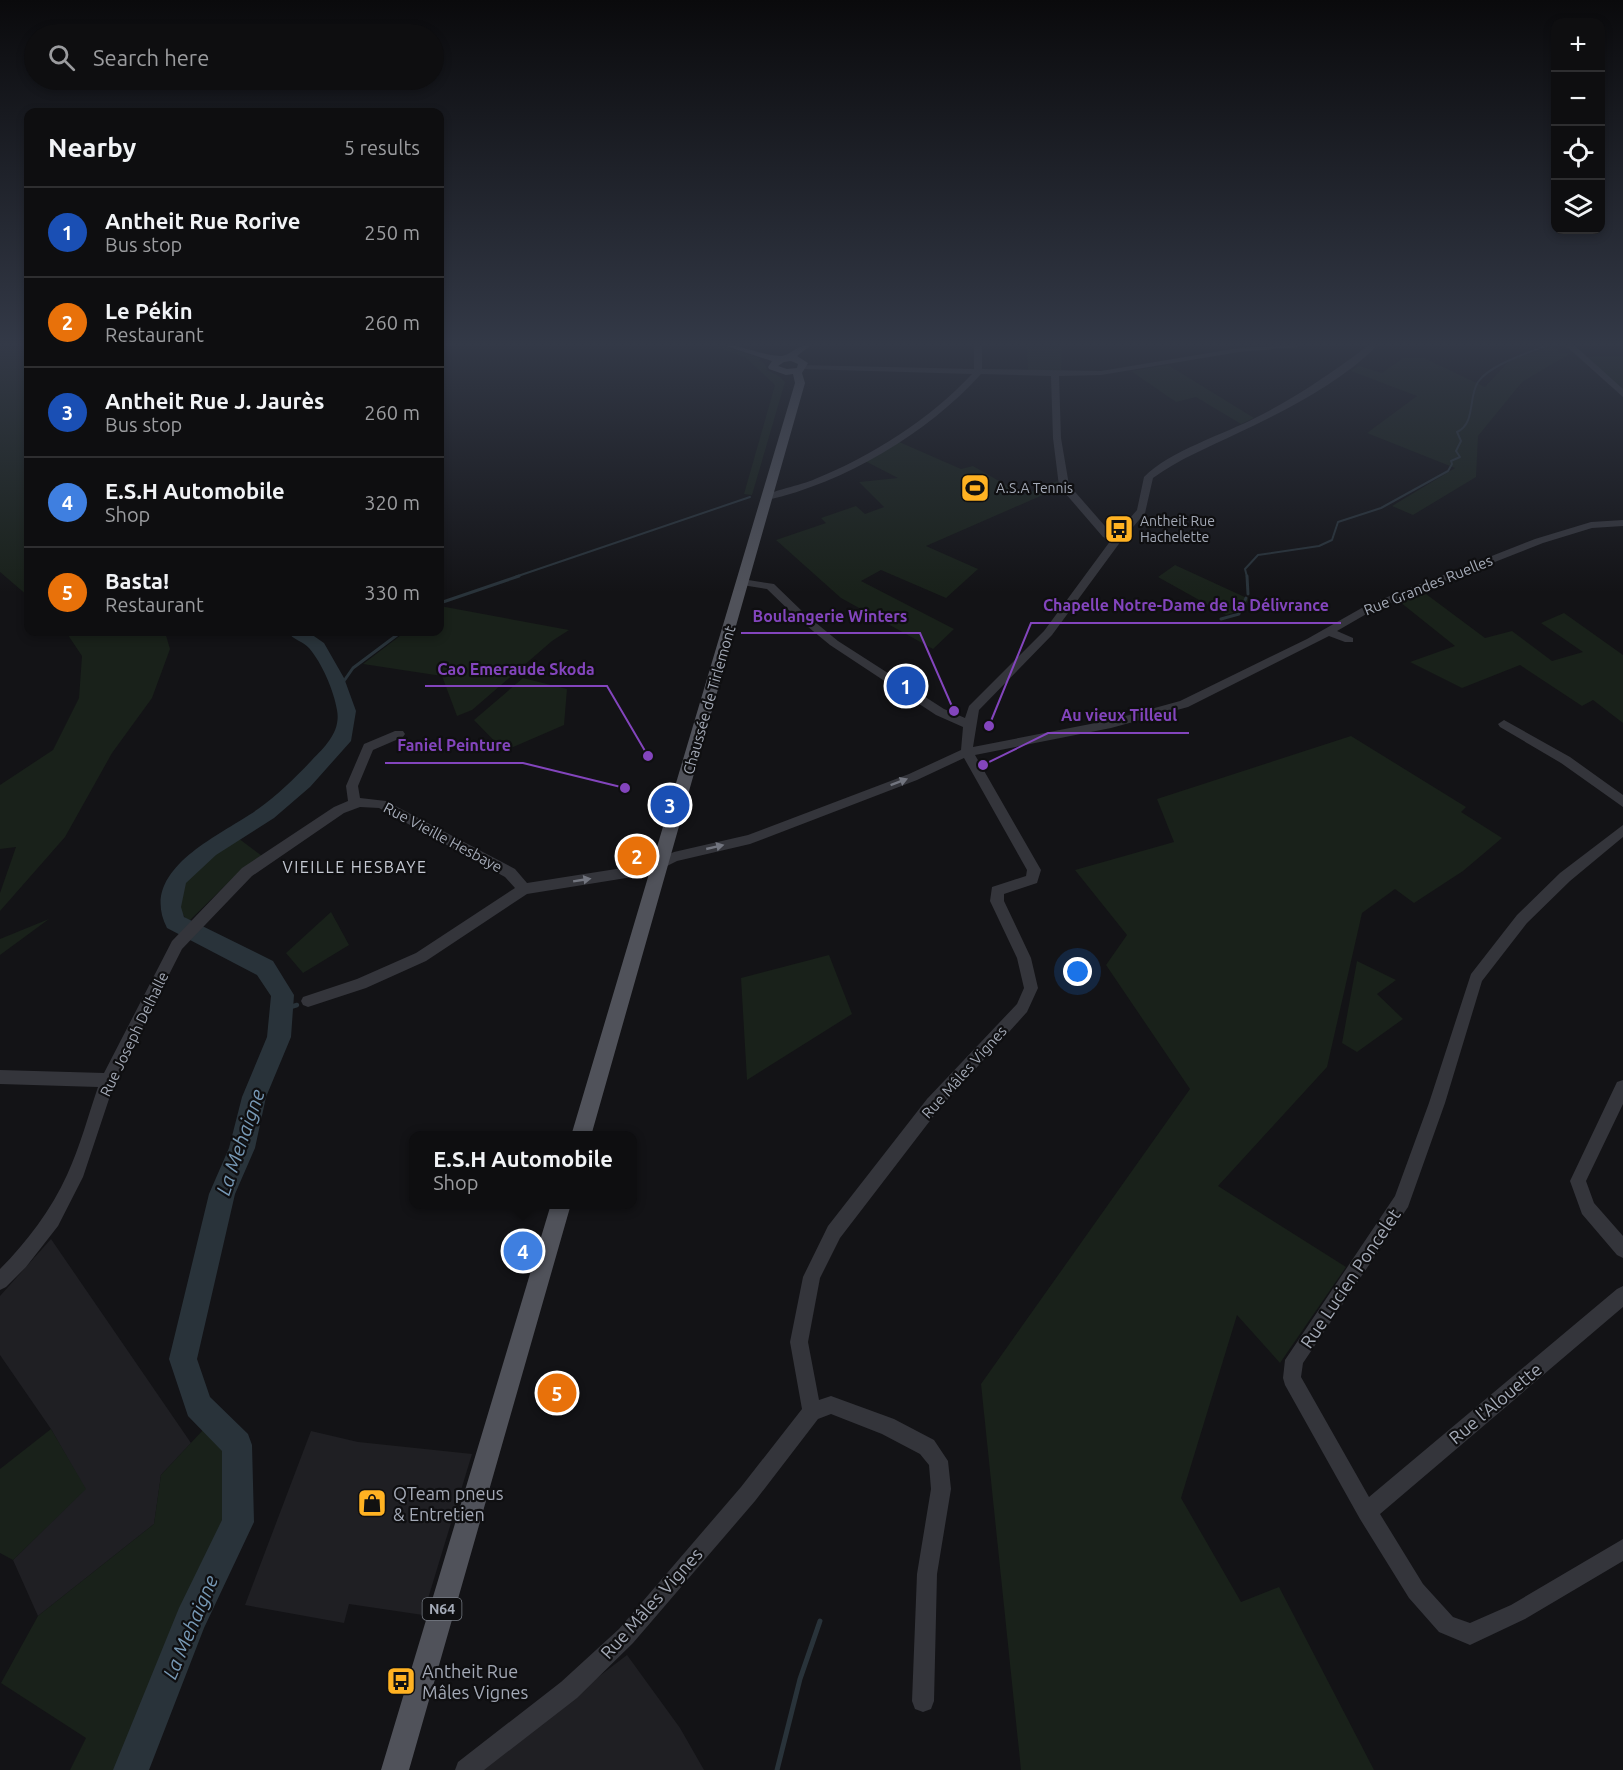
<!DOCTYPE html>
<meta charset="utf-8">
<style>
:root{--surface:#0e0e10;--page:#1c1c1e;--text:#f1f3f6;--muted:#9b9c9f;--line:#2e2e30;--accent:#db2777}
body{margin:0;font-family:Ubuntu,sans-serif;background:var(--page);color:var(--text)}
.controls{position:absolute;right:18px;top:18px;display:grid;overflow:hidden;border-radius:12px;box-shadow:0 3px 9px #0003}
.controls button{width:54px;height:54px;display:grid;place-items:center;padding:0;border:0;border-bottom:2px solid var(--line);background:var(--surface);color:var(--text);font:30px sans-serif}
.you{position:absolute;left:1078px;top:972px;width:21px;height:21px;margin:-15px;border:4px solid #fff;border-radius:50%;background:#1a73e8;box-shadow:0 0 0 9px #1a73e833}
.badge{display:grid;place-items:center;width:39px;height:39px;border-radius:50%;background:var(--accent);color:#fff;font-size:20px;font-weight:700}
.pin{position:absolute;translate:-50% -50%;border:3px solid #fff;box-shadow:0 2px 6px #0006}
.popup{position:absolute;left:409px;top:1131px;width:228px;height:78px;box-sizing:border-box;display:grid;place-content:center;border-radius:12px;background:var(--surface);filter:drop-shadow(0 2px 4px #0005);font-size:20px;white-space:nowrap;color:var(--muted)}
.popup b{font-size:22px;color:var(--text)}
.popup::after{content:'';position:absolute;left:50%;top:100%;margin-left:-12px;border:12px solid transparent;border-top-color:var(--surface)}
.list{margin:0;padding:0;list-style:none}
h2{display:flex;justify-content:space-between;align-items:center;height:78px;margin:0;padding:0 24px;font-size:26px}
h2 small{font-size:20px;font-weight:400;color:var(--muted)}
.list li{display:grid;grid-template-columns:39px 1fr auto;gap:18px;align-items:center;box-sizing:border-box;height:90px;padding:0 24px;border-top:2px solid var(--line)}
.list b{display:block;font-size:22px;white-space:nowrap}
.list p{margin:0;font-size:20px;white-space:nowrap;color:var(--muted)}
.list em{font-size:20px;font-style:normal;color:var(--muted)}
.icon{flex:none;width:33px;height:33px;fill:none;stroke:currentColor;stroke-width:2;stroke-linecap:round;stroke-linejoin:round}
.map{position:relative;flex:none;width:1623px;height:1770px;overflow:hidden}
.search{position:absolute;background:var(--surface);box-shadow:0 3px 9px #0003;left:24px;top:24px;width:420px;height:66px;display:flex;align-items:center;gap:15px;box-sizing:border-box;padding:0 21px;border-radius:33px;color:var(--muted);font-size:22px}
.panel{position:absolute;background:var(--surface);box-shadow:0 3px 9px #0003;left:24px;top:108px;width:420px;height:528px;border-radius:12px}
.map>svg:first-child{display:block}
</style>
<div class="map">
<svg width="1623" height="1770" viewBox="0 0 1623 1770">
<rect width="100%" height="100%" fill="#131316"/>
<!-- built -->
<path fill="#1f1f23" d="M 51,1239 L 191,1443 L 161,1475 L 154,1524 L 38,1616 L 13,1560 L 85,1489 L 51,1429 L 0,1355 L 0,1296 Z
M 311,1431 L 358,1442 L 472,1454 L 423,1615 L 349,1604 L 344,1623 L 245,1605 Z
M 627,1655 L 680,1728 L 704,1770 L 476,1770 Z"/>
<!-- green -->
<path fill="#19211a" d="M 0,345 L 28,345 L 28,596 L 0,572 Z
M 709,345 L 721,345 L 760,358 L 759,360 L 765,364 L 767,370 L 779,376 L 785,382 L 752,495 L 744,494 L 775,385 L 745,357 Z
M 1027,345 L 1062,345 L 1061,372 L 1028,371 Z
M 1554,346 L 1560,353 L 1571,353 L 1522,382 L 1478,436 L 1476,477 L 1413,515 L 1392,506 L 1455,468 L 1367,433 L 1417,396 L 1351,371 L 1359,366 L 1382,373 L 1403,358 L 1424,358 L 1485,387 L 1510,360 Z
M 1623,356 L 1623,392 L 1585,357 Z
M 1168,365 L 1254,418 L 1241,424 L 1196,397 L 1176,402 L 1131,371 Z
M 897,441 L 961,469 L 973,466 L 1023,495 L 1057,481 L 1061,487 L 926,546 L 978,569 L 946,598 L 881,570 L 861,581 L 954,629 L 933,649 L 841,598 L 776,540 L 826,523 L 821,518 L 856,506 L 865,514 L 884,507 L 859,482 L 898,478 L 865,461 Z
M 1175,565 L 1249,599 L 1244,610 L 1226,615 L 1158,577 Z
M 1426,594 L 1485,638 L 1512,631 L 1552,661 L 1583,652 L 1541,623 L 1564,613 L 1623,655 L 1623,723 L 1593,700 L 1582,706 L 1520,665 L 1462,688 L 1410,662 L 1455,646 L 1400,602 Z
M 440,606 L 569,630 L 552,641 L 472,710 L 457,716 L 442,676 L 363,664 L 405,632 L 440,632 Z
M 66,632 L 165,632 L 170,649 L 152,698 L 112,753 L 65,837 L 0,911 L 0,893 L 16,847 L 0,849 L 0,785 L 53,750 L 79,698 L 82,656 Z
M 523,678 L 567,689 L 564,725 L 504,751 L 474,720 Z
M 1351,736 L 1466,807 L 1461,812 L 1502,838 L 1463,871 L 1414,903 L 1395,889 L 1362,913 L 1327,1067 L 1218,1186 L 1346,1267 L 1280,1363 L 1237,1315 L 1181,1498 L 1241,1602 L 1279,1587 L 1374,1770 L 1021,1770 L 981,1384 L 1190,1089 L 1106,965 L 1127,935 L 1075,870 L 1174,842 L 1157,799 Z
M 238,838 L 262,856 L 238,873 L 188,922 L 176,904 L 185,879 L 216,851 Z
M 331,912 L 349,945 L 303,973 L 286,953 Z
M 49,919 L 0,955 L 0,939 Z
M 829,955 L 852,1014 L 747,1080 L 741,978 Z
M 1357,961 L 1396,980 L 1377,994 L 1403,1019 L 1357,1052 L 1342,1043 Z
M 51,1429 L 86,1489 L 13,1560 L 0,1553 L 0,1469 Z
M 203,1430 L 226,1452 L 223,1529 L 124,1770 L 70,1770 L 86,1738 L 1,1683 L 38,1616 L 154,1524 L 161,1475 Z"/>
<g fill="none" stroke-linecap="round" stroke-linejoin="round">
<!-- stream-far3 -->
<path stroke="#29333a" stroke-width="2" d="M 515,577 L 750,497
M 1247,577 L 1245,569 L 1258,555 L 1319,546 L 1332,540 L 1338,522 L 1381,508 L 1448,471 L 1452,464 L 1451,461 L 1460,457 L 1456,451 L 1461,441 L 1457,432 C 1476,423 1468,397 1478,382 C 1489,365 1530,352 1548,345"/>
<!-- stream-far2 -->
<path stroke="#29333a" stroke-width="3" d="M 1247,576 L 1248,594
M 440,603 L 519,576
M 1221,619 L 1239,614 L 1246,598
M 339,688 L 353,668 L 401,632"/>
<!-- stream-far1 -->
<path stroke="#29333a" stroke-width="4.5" d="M 281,1010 L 297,1005"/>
<!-- stream -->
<path stroke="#29333a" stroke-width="5" d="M 777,1770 L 800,1679 L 820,1621"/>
<!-- river -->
<path fill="#29333a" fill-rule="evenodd" d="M 288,632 L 308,632 L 324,643 L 344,678 L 356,711 L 351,741 L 310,787 L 274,818 L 216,855 L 186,883 L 181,907 L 184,917 L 273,961 L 294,995 L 291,1037 L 266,1097 L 255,1148 L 235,1194 L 197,1359 L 210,1397 L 248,1434 L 252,1445 L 254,1522 L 204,1628 L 149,1770 L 113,1770 L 179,1608 L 222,1520 L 222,1451 L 188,1416 L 169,1359 L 209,1194 L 229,1148 L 242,1097 L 267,1037 L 271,996 L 257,975 L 167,928 C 137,869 220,836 258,809 C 278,795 296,777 312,760 C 326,746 341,731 337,710 C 334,691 322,663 309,648 C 303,641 293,640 288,632 Z"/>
<!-- minor -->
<path fill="#34353b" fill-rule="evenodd" d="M 974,345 L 982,345 L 982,369 L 1101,371 L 1239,348 L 1301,345 L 1297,347 L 1239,352 L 1101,375 L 1059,376 L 1061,438 L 1069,485 L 1111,533 L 1115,535 L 1137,510 L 1144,477 C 1169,451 1225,434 1257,417 C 1297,397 1333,372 1369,345 L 1378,345 C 1340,383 1287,410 1238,433 C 1209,447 1179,459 1153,478 L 1145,513 L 1121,541 L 1052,635 L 979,710 L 973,747 L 1111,720 L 1180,701 L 1307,639 L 1367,605 L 1535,539 L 1591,522 L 1623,520 L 1623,526 L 1592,528 L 1543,543 L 1375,609 L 1337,631 L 1353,638 L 1353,642 L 1345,642 L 1329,636 L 1188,707 L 1111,728 L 975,755 L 1041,870 L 1037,883 L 1004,894 L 1004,901 L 1031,958 L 1038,988 L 1027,1012 L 939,1109 L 840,1238 L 820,1278 L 808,1342 L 819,1400 L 831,1396 L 894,1419 L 934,1440 L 948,1461 L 951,1489 L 937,1574 L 934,1701 L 931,1709 L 923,1712 L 915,1709 L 912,1701 L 917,1574 L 931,1489 L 929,1465 L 920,1454 L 882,1434 L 831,1414 L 818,1419 L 755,1501 L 633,1643 L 577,1698 L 484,1770 L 455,1770 L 458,1762 L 561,1682 L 619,1629 L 741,1487 L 802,1409 L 790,1342 L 803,1277 L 828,1226 L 927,1099 L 1017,1004 L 1024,988 L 1017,958 L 990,901 L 992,887 L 1026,876 L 1027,870 L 964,758 L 917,780 L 750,844 L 677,861 L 651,874 L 527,894 L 426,961 L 366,988 L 308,1007 L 303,1005 L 301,1001 L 303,997 L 357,979 L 416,953 L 515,888 L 505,877 L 379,808 L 360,807 L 344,813 L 252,876 L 182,949 L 115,1081 L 83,1177 L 58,1226 L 26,1267 L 6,1287 L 0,1290 L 0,1269 C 27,1242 51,1210 67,1175 C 80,1147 88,1116 98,1087 L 0,1084 L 0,1070 L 104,1073 L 172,941 L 242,868 L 334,807 L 348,801 L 346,786 L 364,744 L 395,731 L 403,731 L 405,734 L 403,737 L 373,750 L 358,786 L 360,798 L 386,801 L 515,869 L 527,883 L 648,864 L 674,852 L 748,835 L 909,774 L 961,750 L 963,727 L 936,715 L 830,645 L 796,617 L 767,589 L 742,585 L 737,582 L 742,579 L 774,584 L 804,613 L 838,641 L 944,709 L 965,718 L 969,706 L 1044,631 L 1111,540 L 1103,537 L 1059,486 L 1053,438 L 1051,376 L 981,374 C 928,433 844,483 767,500 L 762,497 C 770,491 802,485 815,479 C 872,456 930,419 972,374 L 803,369 L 800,369 L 800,365 L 974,369 Z
M 1565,345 L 1574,345 L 1623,389 L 1623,397 Z
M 1504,720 L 1570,757 L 1623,795 L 1623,807 L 1561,763 L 1500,727 L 1498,724 Z
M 1623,825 L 1623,837 L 1570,881 L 1527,923 L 1482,981 L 1445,1103 L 1408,1207 L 1303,1363 L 1301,1377 L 1369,1497 L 1617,1289 L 1623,1286 L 1623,1307 L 1380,1514 L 1423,1584 L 1453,1617 L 1470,1623 L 1511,1605 L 1623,1539 L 1623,1561 L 1525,1619 L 1470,1645 L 1439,1632 L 1409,1598 L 1360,1519 L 1285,1385 L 1283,1378 L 1285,1360 L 1395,1196 L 1429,1103 L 1471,974 L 1517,915 L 1560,873 Z
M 1623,1080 L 1623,1104 L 1586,1181 L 1594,1203 L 1623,1236 L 1623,1258 L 1617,1255 L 1582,1214 L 1570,1181 L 1617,1082 Z"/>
<!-- major -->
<path fill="#50525a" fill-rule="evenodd" d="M 723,345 C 743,345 760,355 780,356 C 791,356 795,345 811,345 L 797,356 L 808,363 L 802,373 L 805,383 L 591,1136 L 571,1136 L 795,383 L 793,374 L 786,375 L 769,369 L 768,367 L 772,361 ZM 791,361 L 798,364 L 797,368 L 787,369 L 778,366 L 784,362 Z
M 551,1204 L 571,1204 L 409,1770 L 381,1770 Z"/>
</g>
<!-- one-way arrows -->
<defs><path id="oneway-solid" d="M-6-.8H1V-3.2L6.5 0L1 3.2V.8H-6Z" transform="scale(1.5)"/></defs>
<g fill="#72757f">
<use href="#oneway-solid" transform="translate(899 782) rotate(-21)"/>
<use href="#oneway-solid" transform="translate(715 847) rotate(-13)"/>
<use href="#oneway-solid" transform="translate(582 880) rotate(-9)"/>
</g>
<!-- sky -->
<linearGradient id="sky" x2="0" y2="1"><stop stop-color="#0a0a0c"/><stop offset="0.58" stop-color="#333947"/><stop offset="1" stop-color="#333947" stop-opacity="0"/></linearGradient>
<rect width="1623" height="593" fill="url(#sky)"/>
<!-- icons -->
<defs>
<g id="stadium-square" transform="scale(1.5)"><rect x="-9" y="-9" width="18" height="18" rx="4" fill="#ffb222" stroke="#0f0f11"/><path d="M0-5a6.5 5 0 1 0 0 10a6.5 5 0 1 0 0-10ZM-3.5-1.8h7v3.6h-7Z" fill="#111"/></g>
<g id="bus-square" transform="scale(1.5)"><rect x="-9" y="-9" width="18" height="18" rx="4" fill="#ffb222" stroke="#0f0f11"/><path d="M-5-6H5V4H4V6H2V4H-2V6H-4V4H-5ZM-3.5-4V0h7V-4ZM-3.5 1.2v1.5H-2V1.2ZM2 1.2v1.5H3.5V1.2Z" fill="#111"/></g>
<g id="shop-square" transform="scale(1.5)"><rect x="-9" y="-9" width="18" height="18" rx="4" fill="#ffb222" stroke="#0f0f11"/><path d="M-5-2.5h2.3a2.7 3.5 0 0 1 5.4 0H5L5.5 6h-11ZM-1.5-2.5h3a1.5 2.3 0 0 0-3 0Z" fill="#111"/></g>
</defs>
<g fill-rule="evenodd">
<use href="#stadium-square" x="975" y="488"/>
<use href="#bus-square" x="1119" y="529"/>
<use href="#shop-square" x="372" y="1503"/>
<use href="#bus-square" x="401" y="1681"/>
</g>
<g text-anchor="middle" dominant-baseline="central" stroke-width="4.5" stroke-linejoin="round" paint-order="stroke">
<!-- far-poi labels -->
<g font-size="14" fill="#a4aab7" stroke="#0f0f11" text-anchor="start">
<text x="996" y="488">A.S.A Tennis</text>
<text x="1140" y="521">Antheit Rue<tspan x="1140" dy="16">Hachelette</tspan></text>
</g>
<!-- shield labels -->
<rect fill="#0f0f11" stroke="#777c85" stroke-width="1.5" x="422.5" y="1598" width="39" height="22" rx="4.5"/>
<g font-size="14" font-weight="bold" fill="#a4aab7">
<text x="442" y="1609">N64</text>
</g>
<!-- street labels -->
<g font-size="15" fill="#a4aab7" stroke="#0f0f11">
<text transform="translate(1428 585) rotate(-22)">Rue Grandes Ruelles</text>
<text transform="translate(709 700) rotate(-74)">Chaussée de Tirlemont</text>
<text transform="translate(443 837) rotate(28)">Rue Vieille Hesbaye</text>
<text transform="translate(134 1034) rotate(-64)">Rue Joseph Delhalle</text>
<text transform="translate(964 1072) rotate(-48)">Rue Mâles Vignes</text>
</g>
<!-- neighbourhood labels -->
<g font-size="16" letter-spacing="1.5" fill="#c5c9d3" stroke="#0f0f11">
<text x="355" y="867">VIEILLE HESBAYE</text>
</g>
<!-- near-street labels -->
<g font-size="18" fill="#a4aab7" stroke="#0f0f11">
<text transform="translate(1350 1278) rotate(-56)">Rue Lucien Poncelet</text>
<text transform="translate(1495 1403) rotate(-40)">Rue l'Alouette</text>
<text transform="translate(651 1603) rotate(-48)">Rue Mâles Vignes</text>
</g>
<!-- near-poi labels -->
<g font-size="18" fill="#a4aab7" stroke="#0f0f11" text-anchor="start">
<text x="393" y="1493">QTeam pneus<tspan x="393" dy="21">&amp; Entretien</tspan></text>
<text x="422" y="1671">Antheit Rue<tspan x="422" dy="21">Mâles Vignes</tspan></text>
</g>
<!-- near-water labels -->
<g font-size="20" font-style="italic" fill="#7799b6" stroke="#0f0f11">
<text transform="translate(240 1142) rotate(-71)">La Mehaigne</text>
<text transform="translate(190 1627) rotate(-67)">La Mehaigne</text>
</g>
</g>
<!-- callouts -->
<path fill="none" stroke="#8345bd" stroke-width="2" d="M989 726L1031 623H1341M954 711L920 633H741M648 756L607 686H425M983 765L1048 733H1189M625 788L523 763H385"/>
<g fill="#8345bd" stroke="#0f0f11" stroke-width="2">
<circle cx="989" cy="726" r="6"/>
<circle cx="954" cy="711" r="6"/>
<circle cx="648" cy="756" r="6"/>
<circle cx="983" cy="765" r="6"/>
<circle cx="625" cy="788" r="6"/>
</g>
<g font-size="16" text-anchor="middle" font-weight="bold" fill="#8345bd" stroke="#0f0f11" stroke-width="4.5" stroke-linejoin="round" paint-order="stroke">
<text x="1186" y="611">Chapelle Notre-Dame de la Délivrance</text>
<text x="830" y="622">Boulangerie Winters</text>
<text x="516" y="675">Cao Emeraude Skoda</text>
<text x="1119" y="721">Au vieux Tilleul</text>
<text x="454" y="751">Faniel Peinture</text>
</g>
</svg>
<div class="controls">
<button>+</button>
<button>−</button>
<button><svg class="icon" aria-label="locate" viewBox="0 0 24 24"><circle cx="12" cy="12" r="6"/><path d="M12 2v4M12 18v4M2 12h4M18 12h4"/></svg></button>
<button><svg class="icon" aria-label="layers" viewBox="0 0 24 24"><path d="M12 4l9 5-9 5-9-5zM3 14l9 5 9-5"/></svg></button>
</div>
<div class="you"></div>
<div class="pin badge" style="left:906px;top:686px;background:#1a4fb4">1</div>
<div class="pin badge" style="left:637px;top:856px;background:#e8710a">2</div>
<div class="pin badge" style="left:670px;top:805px;background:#1a4fb4">3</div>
<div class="pin badge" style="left:523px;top:1251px;background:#3f7fe0">4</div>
<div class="popup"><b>E.S.H Automobile</b>Shop</div>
<div class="pin badge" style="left:557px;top:1393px;background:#e8710a">5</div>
<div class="search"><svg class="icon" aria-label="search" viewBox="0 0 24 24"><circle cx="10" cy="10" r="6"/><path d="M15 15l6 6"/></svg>Search here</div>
<section class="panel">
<h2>Nearby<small>5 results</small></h2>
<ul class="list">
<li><span class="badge" style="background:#1a4fb4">1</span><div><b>Antheit Rue Rorive</b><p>Bus stop</p></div><em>250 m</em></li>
<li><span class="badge" style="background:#e8710a">2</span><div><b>Le Pékin</b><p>Restaurant</p></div><em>260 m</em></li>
<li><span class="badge" style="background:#1a4fb4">3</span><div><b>Antheit Rue J. Jaurès</b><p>Bus stop</p></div><em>260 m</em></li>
<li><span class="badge" style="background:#3f7fe0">4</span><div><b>E.S.H Automobile</b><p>Shop</p></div><em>320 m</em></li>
<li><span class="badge" style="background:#e8710a">5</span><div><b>Basta!</b><p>Restaurant</p></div><em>330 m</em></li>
</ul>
</section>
</div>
